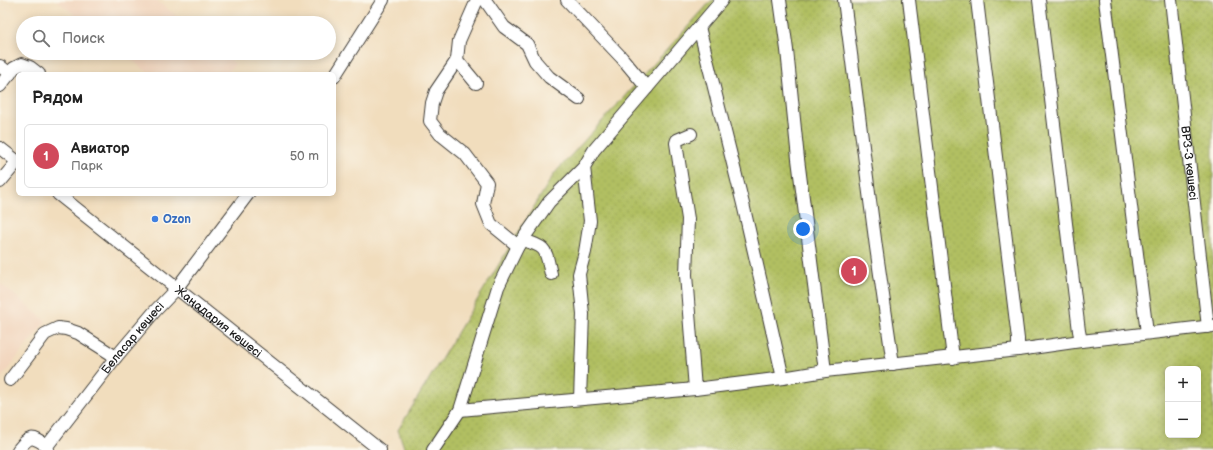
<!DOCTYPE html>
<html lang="ru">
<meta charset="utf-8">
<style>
:root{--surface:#fff;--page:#f6f6f6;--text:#222;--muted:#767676;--line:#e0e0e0;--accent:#d1495b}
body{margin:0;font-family:"Balsamiq Sans",sans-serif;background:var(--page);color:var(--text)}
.controls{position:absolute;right:12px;bottom:12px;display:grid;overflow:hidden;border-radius:6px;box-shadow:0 2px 10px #0003}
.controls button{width:36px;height:36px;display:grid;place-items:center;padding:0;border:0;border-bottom:1px solid var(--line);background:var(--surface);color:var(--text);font:20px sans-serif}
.you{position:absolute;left:803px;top:229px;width:14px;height:14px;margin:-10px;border:3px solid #fff;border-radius:50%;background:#1a73e8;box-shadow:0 0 0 6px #1a73e833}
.badge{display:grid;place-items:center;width:26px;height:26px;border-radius:50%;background:var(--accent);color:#fff;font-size:13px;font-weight:700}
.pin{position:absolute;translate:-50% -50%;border:2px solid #fff;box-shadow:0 1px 4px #0006}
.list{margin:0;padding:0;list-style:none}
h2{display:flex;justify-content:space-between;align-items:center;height:52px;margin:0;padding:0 16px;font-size:17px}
h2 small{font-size:13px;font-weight:400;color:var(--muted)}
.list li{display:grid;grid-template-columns:26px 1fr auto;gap:12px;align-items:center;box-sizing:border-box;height:64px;margin:0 8px 8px;padding:0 8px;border:1px solid var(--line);border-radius:6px}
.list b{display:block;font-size:15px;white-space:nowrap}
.list p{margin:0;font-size:13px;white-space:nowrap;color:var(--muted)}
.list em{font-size:13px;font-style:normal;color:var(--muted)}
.icon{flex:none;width:22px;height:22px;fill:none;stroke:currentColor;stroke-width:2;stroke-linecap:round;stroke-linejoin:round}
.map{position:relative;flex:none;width:1213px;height:450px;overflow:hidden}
.search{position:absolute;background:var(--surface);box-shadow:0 2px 10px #0003;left:16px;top:16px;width:320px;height:44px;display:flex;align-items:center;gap:10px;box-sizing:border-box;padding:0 14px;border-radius:22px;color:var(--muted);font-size:15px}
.panel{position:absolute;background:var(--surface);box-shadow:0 2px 10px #0003;left:16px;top:72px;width:320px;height:124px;border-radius:6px}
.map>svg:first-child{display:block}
</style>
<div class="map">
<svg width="1213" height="450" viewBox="0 0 1213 450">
<defs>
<pattern id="garden-dots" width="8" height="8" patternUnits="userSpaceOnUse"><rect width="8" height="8" fill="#b1bf62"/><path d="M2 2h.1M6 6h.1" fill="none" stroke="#98a454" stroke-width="1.8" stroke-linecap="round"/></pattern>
</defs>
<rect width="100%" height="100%" fill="#fbf7ec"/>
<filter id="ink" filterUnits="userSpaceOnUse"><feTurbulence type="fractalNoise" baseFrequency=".025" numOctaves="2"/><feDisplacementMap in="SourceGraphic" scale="8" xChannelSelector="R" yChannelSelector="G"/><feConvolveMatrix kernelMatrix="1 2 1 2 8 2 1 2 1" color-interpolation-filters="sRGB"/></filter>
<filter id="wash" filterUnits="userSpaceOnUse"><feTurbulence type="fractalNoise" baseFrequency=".012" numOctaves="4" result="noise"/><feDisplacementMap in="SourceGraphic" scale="16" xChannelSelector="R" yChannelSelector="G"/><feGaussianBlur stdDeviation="0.9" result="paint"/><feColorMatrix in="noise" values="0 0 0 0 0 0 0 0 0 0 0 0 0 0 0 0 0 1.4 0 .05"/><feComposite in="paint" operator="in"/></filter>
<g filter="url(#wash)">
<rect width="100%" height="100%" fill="#f1ddbd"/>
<!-- built -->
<path fill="#f2d5bd" d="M 56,0 L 156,0 L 185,23 L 85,23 Z
M 123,53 L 222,53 L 235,64 L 227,74 L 150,74 Z
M 0,283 L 46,321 L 0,379 Z"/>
<!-- garden -->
<path fill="url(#garden-dots)" stroke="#666e3f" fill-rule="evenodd" d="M 712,0 L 1213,0 L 1213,450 L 405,450 L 398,430 L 554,174 ZM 1168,369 L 1198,369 L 1198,435 L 1168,435 Z"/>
</g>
<g filter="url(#ink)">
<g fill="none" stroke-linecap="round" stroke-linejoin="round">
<!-- minor casing -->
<g stroke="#3c3934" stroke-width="14">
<g id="minor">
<path d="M 485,0 L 504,27 L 527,44 L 535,61 L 549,77 L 579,99"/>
<path d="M 567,0 L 622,58 L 647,88"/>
<path d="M 780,0 L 787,50 L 798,159 L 825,371"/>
<path d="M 844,0 L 876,247 L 893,364"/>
<path d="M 909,0 L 953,358"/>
<path d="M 977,0 L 1018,339 L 1018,350"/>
<path d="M 1039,0 L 1079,331 L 1081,341"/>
<path d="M 1105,0 L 1147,333"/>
<path id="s1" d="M 1171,0 L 1208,327"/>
<path d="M 699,27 L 743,204 L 783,378"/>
<path d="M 457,60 L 436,91 L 432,103 L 430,121 L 440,134 L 465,154 L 487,183 L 483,204 L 491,224 L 518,246"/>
<path d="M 0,66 L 10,74"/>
<path d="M 334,77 L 383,0"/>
<path d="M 476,83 L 457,60 L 459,41 L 477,0"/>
<path d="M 0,86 L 14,68 L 22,64 L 30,67 L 39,74"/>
<path d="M 691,134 L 677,140 L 676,143 L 688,219 L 686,275 L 695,389"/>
<path d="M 0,148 L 18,162"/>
<path d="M 0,182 L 17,162"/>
<path id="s2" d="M 58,194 L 380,450"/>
<path d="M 522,240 C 548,247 545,249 551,274"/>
<path d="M 10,380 L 45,334 L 58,328 L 66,329 L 78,333 L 116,357"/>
<path d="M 580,399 L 583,314 L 579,274 L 585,252 L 590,221 L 584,167"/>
<path d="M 460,410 L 695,389 L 783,378 L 825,371 L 1018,350 L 1081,341 L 1213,326"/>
<path id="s3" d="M 47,446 L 116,357 L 155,311 L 176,289 L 248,194"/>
<path d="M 18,450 C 30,435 32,436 47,446 L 48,450"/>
<path d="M 433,450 L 460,410 L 498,287 L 518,246 L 549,202 L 584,167 L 594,150 L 722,0"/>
</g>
</g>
<!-- minor -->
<use href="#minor" stroke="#fff" stroke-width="12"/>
</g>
</g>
<!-- markers -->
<circle fill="#3f7fe0" stroke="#fbf7ec" stroke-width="1.5" cx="155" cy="219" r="4"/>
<g text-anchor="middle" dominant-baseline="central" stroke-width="3" stroke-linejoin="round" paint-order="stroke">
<!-- street labels -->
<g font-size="12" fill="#1c1c1c" stroke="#fbf7ec">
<text stroke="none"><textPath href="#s1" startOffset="164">ВРЗ-3 көшесі</textPath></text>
<text stroke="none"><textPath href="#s2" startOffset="205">Жаңадария көшесі</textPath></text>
<text stroke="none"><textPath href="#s3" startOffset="138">Беласар көшесі</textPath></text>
</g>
<!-- shop labels -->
<g font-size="12" font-weight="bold" fill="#366cbe" stroke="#fbf7ec" text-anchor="start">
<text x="163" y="219">Ozon</text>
</g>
</g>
</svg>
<div class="controls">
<button>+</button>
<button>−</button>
</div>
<div class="you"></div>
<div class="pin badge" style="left:854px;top:271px">1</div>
<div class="search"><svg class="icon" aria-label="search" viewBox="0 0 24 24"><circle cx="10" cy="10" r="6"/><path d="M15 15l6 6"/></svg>Поиск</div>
<section class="panel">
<h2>Рядом<small></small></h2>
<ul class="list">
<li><span class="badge">1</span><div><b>Авиатор</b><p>Парк</p></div><em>50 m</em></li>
</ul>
</section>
</div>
